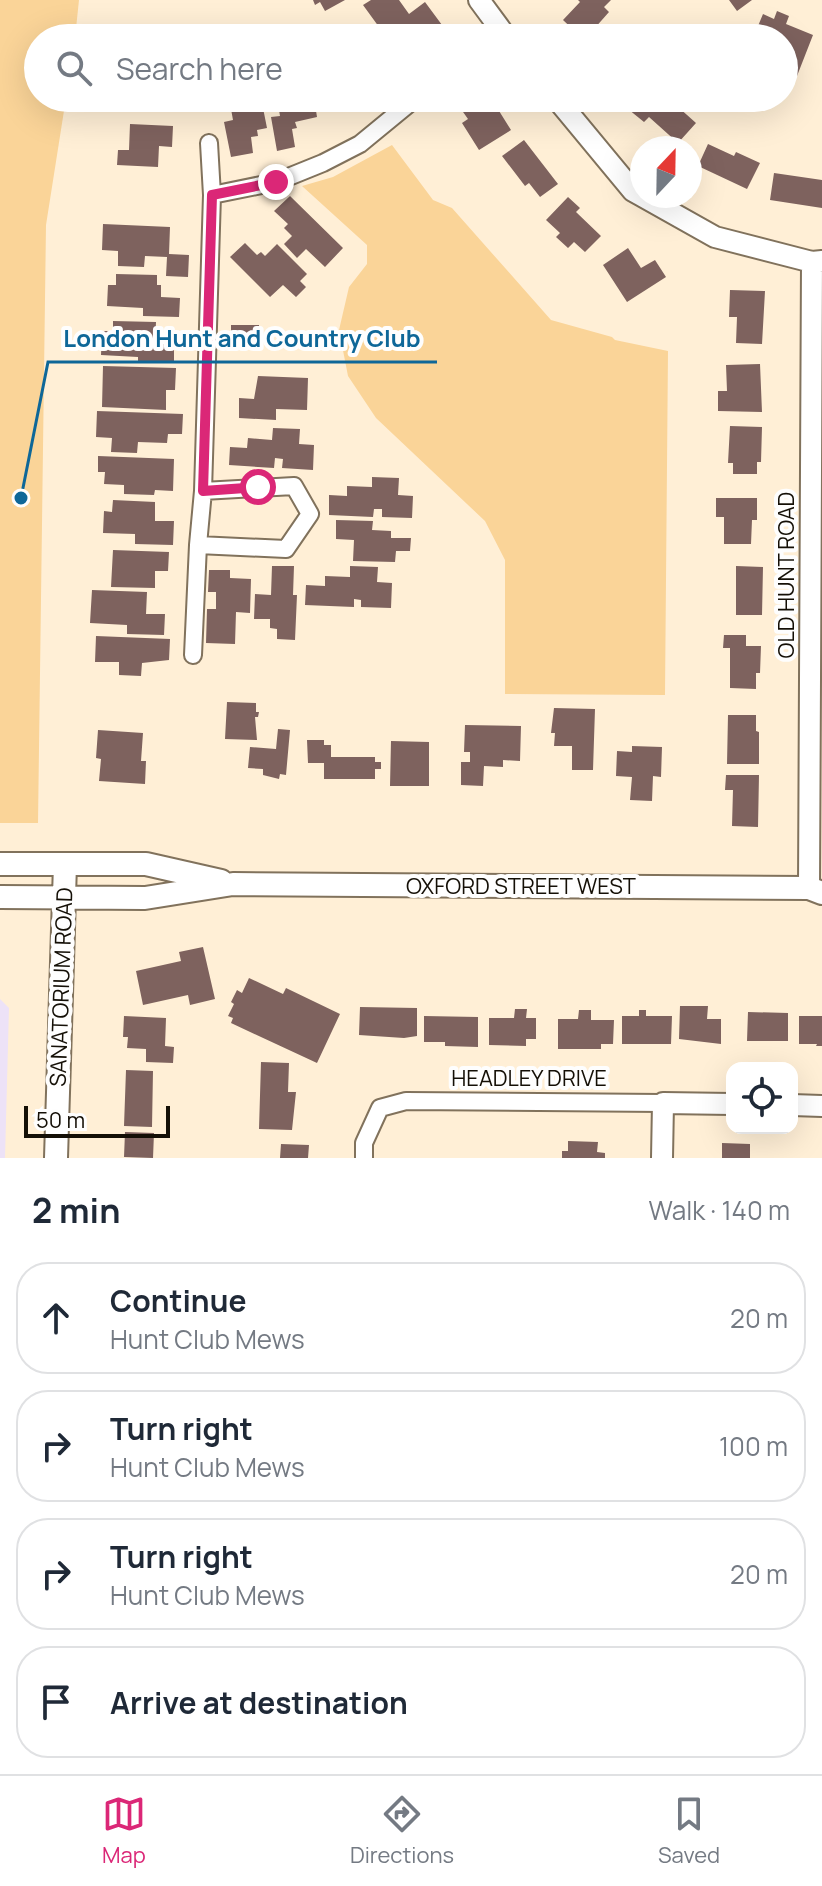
<!DOCTYPE html>
<meta charset="utf-8">
<style>
:root{--surface:#fff;--page:#f6f6f7;--text:#1f2937;--muted:#747a83;--line:#e0e1e3;--accent:#db2777}
body{margin:0;font-family:Manrope,sans-serif;background:var(--page);color:var(--text)}
.controls{position:absolute;right:24px;bottom:24px;display:grid;overflow:hidden;border-radius:16px;box-shadow:0 8px 32px #0002}
.controls button{width:72px;height:72px;display:grid;place-items:center;padding:0;border:0;border-bottom:2px solid var(--line);background:var(--surface);color:var(--text);font:40px sans-serif}
.compass{position:absolute;left:630px;top:136px;width:72px;height:72px;border-radius:50%;background:var(--surface);box-shadow:0 8px 32px #0002;rotate:22deg}
.scale{position:absolute;left:24px;bottom:20px;width:146px;box-sizing:border-box;padding-left:8px;border:4px solid #140f06;border-top:0;font-size:22px;line-height:28px;white-space:nowrap;color:#140f06;-webkit-text-stroke:6px #fefefe;paint-order:stroke}
.stop{position:absolute;width:24px;height:24px;margin:-18px;border:6px solid #db2777;border-radius:50%;background:#fff}
.stop.end{background:#db2777;border-color:#fff;box-shadow:0 2px 8px #0008}
.list{margin:0;padding:0;list-style:none}
h2{display:flex;justify-content:space-between;align-items:center;height:104px;margin:0;padding:0 32px;font-size:34px}
h2 small{font-size:26px;font-weight:400;color:var(--muted)}
.list li{display:grid;grid-template-columns:52px 1fr auto;gap:24px;align-items:center;box-sizing:border-box;height:112px;margin:0 16px 16px;padding:0 16px;border:2px solid var(--line);border-radius:32px}
.list b{display:block;font-size:30px;white-space:nowrap}
.list p{margin:0;font-size:26px;white-space:nowrap;color:var(--muted)}
.list em{font-size:26px;font-style:normal;color:var(--muted)}
.icon{flex:none;width:44px;height:44px;fill:none;stroke:currentColor;stroke-width:2;stroke-linecap:round;stroke-linejoin:round}
.map{position:relative;flex:none;width:822px;height:1158px;overflow:hidden}
.search{position:absolute;background:var(--surface);box-shadow:0 8px 32px #0002;left:24px;right:24px;top:24px;height:88px;display:flex;align-items:center;gap:20px;box-sizing:border-box;padding:0 28px;border-radius:44px;color:var(--muted);font-size:30px}
.sheet{height:616px;background:var(--surface)}
nav{display:flex;justify-content:space-around;align-items:center;box-sizing:border-box;height:112px;border-top:2px solid var(--line);background:var(--surface);font-size:22px;color:var(--muted)}
nav a{display:grid;justify-items:center;gap:4px}
nav .on{color:var(--accent)}
.map>svg:first-child{display:block}
</style>
<div class="map">
<svg width="822" height="1158" viewBox="0 0 822 1158">
<rect width="100%" height="100%" fill="#ffefd6"/>
<!-- education -->
<path fill="#ede2f7" d="M 0,999 L 9,1008 L 5,1158 L 0,1158 Z"/>
<!-- green -->
<path fill="#fad498" d="M 0,0 L 79,0 L 75,38 L 38,38 L 38,98 L 66,98 L 46,225 L 38,823 L 0,823 Z
M 392,145 L 433,200 L 452,208 L 551,320 L 612,337 L 615,340 L 668,351 L 665,695 L 505,694 L 505,560 L 485,521 L 376,418 L 348,376 L 339,330 L 349,287 L 367,264 L 367,245 L 302,186 L 333,177 Z"/>
<!-- building -->
<path fill="#7e625e" d="M 313,0 L 345,0 L 325,11 L 320,2 L 315,5 Z
M 371,0 L 399,0 L 409,14 L 425,2 L 442,25 L 424,38 L 408,38 L 406,36 L 387,38 L 363,5 Z
M 578,0 L 611,0 L 604,7 L 609,12 L 586,38 L 582,38 L 563,20 L 580,2 Z
M 729,0 L 752,0 L 737,11 Z
M 777,11 L 789,16 L 786,24 L 813,35 L 797,76 L 784,70 L 784,38 L 753,38 L 763,14 L 774,19 Z
M 620,27 L 629,38 L 605,38 Z
M 143,98 L 162,98 L 162,112 L 143,112 Z
M 229,98 L 261,98 L 267,128 L 257,130 L 258,136 L 251,137 L 253,153 L 231,157 L 224,122 L 233,120 Z
M 277,98 L 314,98 L 317,117 L 295,122 L 297,128 L 292,129 L 295,147 L 277,151 L 271,117 L 280,116 Z
M 462,98 L 485,100 L 491,98 L 511,130 L 479,150 L 462,123 L 468,119 L 456,102 Z
M 638,98 L 668,98 L 696,123 L 678,143 L 649,117 L 644,122 L 628,109 Z
M 130,124 L 173,126 L 172,147 L 159,146 L 158,167 L 117,165 L 118,150 L 129,150 Z
M 524,140 L 558,184 L 540,197 L 529,183 L 525,186 L 502,156 Z
M 708,144 L 734,156 L 736,152 L 760,163 L 747,189 L 698,166 Z
M 774,173 L 822,180 L 822,208 L 770,200 Z
M 290,196 L 343,248 L 325,267 L 306,249 L 297,258 L 284,244 L 292,236 L 284,228 L 288,224 L 274,211 Z
M 568,197 L 580,208 L 576,212 L 601,236 L 585,252 L 574,242 L 568,248 L 556,237 L 560,233 L 546,220 Z
M 103,224 L 170,227 L 169,254 L 189,255 L 188,277 L 166,276 L 167,257 L 145,256 L 144,267 L 118,266 L 118,251 L 102,250 Z
M 245,243 L 257,255 L 261,252 L 265,256 L 277,244 L 307,274 L 300,281 L 306,287 L 296,297 L 283,285 L 270,297 L 230,257 Z
M 628,248 L 641,268 L 655,260 L 666,277 L 627,302 L 603,265 Z
M 116,274 L 157,275 L 157,285 L 161,285 L 161,297 L 180,298 L 179,317 L 143,316 L 143,308 L 107,306 L 108,285 L 116,285 Z
M 730,290 L 765,291 L 762,344 L 736,343 L 737,317 L 729,317 Z
M 113,321 L 156,322 L 155,343 L 174,344 L 174,363 L 138,362 L 138,357 L 101,355 L 102,331 L 113,331 Z
M 231,325 L 259,325 L 259,342 L 231,341 Z
M 760,364 L 762,412 L 718,411 L 718,391 L 727,391 L 726,365 Z
M 103,366 L 176,368 L 175,390 L 166,390 L 166,410 L 102,407 Z
M 258,376 L 308,378 L 307,410 L 276,409 L 276,420 L 239,418 L 239,398 L 254,399 Z
M 97,411 L 183,414 L 182,434 L 168,434 L 167,443 L 138,442 L 137,453 L 111,452 L 112,438 L 96,437 Z
M 730,426 L 762,427 L 761,462 L 757,462 L 757,474 L 733,474 L 733,463 L 728,463 Z
M 273,428 L 300,429 L 299,444 L 314,445 L 313,470 L 282,468 L 283,459 L 275,458 L 274,468 L 229,465 L 230,447 L 247,448 L 248,438 L 272,440 Z
M 98,456 L 174,459 L 173,491 L 155,490 L 154,495 L 124,494 L 124,485 L 104,484 L 105,472 L 98,472 Z
M 372,477 L 399,478 L 398,495 L 413,496 L 412,518 L 382,517 L 382,509 L 374,509 L 373,517 L 329,515 L 329,495 L 347,496 L 347,486 L 372,487 Z
M 716,498 L 757,498 L 757,520 L 752,520 L 751,544 L 724,544 L 724,517 L 716,517 Z
M 113,500 L 155,502 L 155,521 L 174,521 L 173,545 L 135,544 L 135,534 L 103,533 L 104,511 L 112,512 Z
M 336,520 L 373,521 L 372,530 L 391,531 L 391,538 L 411,538 L 410,551 L 396,551 L 395,562 L 353,561 L 354,540 L 336,539 Z
M 113,550 L 169,552 L 168,571 L 155,571 L 155,588 L 111,587 Z
M 272,566 L 294,566 L 293,595 L 297,595 L 295,640 L 277,639 L 277,629 L 270,628 L 270,619 L 254,619 L 255,594 L 271,595 Z
M 350,566 L 378,567 L 377,582 L 392,583 L 391,608 L 361,607 L 361,600 L 354,599 L 354,607 L 305,605 L 306,585 L 325,586 L 325,576 L 350,577 Z
M 736,566 L 763,567 L 762,615 L 736,615 Z
M 209,570 L 230,570 L 230,578 L 251,579 L 250,613 L 236,612 L 235,644 L 206,643 L 207,609 L 216,609 L 216,592 L 208,592 Z
M 92,590 L 147,592 L 146,614 L 165,614 L 164,635 L 127,634 L 127,625 L 90,623 Z
M 724,635 L 746,635 L 746,646 L 761,646 L 760,673 L 756,673 L 756,689 L 730,688 L 730,648 L 723,648 Z
M 96,636 L 170,639 L 169,660 L 142,663 L 141,676 L 119,675 L 119,662 L 95,662 Z
M 227,702 L 256,703 L 256,712 L 259,712 L 258,717 L 255,717 L 257,740 L 225,739 Z
M 554,708 L 595,709 L 593,770 L 572,770 L 572,746 L 554,746 L 555,733 L 551,733 Z
M 728,715 L 756,715 L 756,731 L 759,732 L 759,764 L 727,764 Z
M 465,725 L 521,726 L 520,761 L 503,760 L 503,767 L 484,766 L 483,786 L 461,785 L 461,762 L 470,762 L 470,752 L 464,752 Z
M 278,729 L 290,730 L 286,775 L 280,774 L 279,779 L 263,775 L 263,769 L 248,768 L 250,747 L 276,749 Z
M 98,730 L 143,733 L 141,761 L 146,761 L 145,784 L 99,781 L 101,759 L 96,758 Z
M 307,740 L 324,740 L 324,745 L 331,745 L 331,757 L 375,757 L 375,762 L 381,762 L 381,769 L 375,769 L 375,779 L 324,779 L 324,763 L 308,763 Z
M 391,741 L 429,742 L 429,786 L 390,786 Z
M 632,746 L 662,747 L 661,777 L 653,776 L 652,801 L 630,800 L 632,777 L 616,776 L 617,751 L 632,752 Z
M 726,775 L 759,775 L 758,827 L 732,826 L 733,790 L 725,790 Z
M 203,947 L 215,999 L 190,1005 L 188,995 L 143,1005 L 136,971 L 181,961 L 179,952 Z
M 249,978 L 283,994 L 286,988 L 340,1014 L 317,1063 L 231,1023 L 233,1018 L 228,1016 L 234,1004 L 231,1002 L 237,990 L 242,993 Z
M 680,1006 L 708,1006 L 707,1019 L 721,1019 L 721,1044 L 679,1039 Z
M 360,1007 L 417,1008 L 417,1036 L 404,1038 L 359,1035 Z
M 515,1009 L 527,1009 L 526,1018 L 536,1018 L 536,1039 L 526,1039 L 526,1046 L 489,1045 L 489,1018 L 514,1018 Z
M 579,1010 L 591,1010 L 591,1020 L 614,1020 L 613,1044 L 601,1044 L 601,1049 L 558,1049 L 558,1019 L 578,1019 Z
M 639,1010 L 646,1010 L 646,1016 L 672,1016 L 671,1044 L 622,1044 L 622,1016 L 639,1016 Z
M 748,1012 L 788,1013 L 788,1041 L 747,1041 Z
M 124,1016 L 166,1018 L 165,1046 L 174,1047 L 173,1063 L 146,1062 L 146,1049 L 127,1048 L 128,1037 L 123,1037 Z
M 424,1016 L 478,1017 L 478,1047 L 445,1046 L 445,1042 L 424,1042 Z
M 799,1016 L 822,1016 L 822,1046 L 816,1046 L 817,1044 L 799,1044 Z
M 261,1062 L 289,1063 L 288,1092 L 296,1092 L 292,1130 L 259,1129 Z
M 126,1070 L 153,1071 L 152,1127 L 124,1126 Z
M 125,1132 L 154,1133 L 153,1158 L 124,1157 Z
M 568,1141 L 598,1142 L 597,1152 L 605,1153 L 605,1158 L 562,1158 L 562,1151 L 568,1151 Z
M 722,1143 L 750,1144 L 750,1158 L 722,1158 Z
M 281,1144 L 309,1145 L 308,1158 L 280,1158 Z"/>
<g fill="none" stroke-linecap="round" stroke-linejoin="round">
<!-- minor casing -->
<g stroke="#81725c" stroke-width="20">
<path id="minor" d="M 212,195 L 276,182 L 323,163 L 360,144 L 416,98
M 198,545 L 286,549 L 310,514 L 294,486 L 203,491
M 193,655 L 198,545 L 203,491 L 212,195 L 209,143
M 364,1158 L 364,1143 L 380,1108 L 406,1101 L 663,1103"/>
</g>
<!-- tertiary casing -->
<g stroke="#81725c" stroke-width="24">
<path id="tertiary" d="M 479,0 L 507,38
M 556,98 L 633,191 L 642,196
M 642,196 L 715,237 L 812,262 L 822,261
M 809,888 L 812,262
M 792,1105 L 822,1106
M 662,1158 L 663,1103 L 732,1104"/>
</g>
<!-- secondary casing -->
<g stroke="#81725c" stroke-width="26">
<path id="secondary" d="M 0,864 L 146,864 L 221,881
M 0,897 L 145,898 L 233,884 L 809,888 L 822,893
M 56,1158 L 65,864"/>
</g>
<!-- minor -->
<use href="#minor" stroke="#fff" stroke-width="16"/>
<!-- tertiary -->
<use href="#tertiary" stroke="#fff" stroke-width="20"/>
<!-- secondary -->
<use href="#secondary" stroke="#fff" stroke-width="22"/>
</g>
<g fill="none" stroke-linecap="round" stroke-linejoin="round">
<!-- route -->
<path stroke="#db2777" stroke-width="10" d="M 258,487 L 203,491 L 212,195 L 276,182"/>
</g>
<g text-anchor="middle" dominant-baseline="central" stroke-width="8" stroke-linejoin="round" paint-order="stroke">
<!-- street labels -->
<g font-size="22" fill="#140f06" stroke="#fefefe">
<text transform="translate(786 575) rotate(-90)">OLD HUNT ROAD</text>
<text x="521" y="886">OXFORD STREET WEST</text>
<text transform="translate(61 987) rotate(-88)">SANATORIUM ROAD</text>
<text x="529" y="1078">HEADLEY DRIVE</text>
</g>
</g>
<!-- callouts -->
<path fill="none" stroke="#0e6798" stroke-width="3" d="M21 498L48 362H437"/>
<circle fill="#0e6798" stroke="#fefefe" stroke-width="3" cx="21" cy="498" r="8"/>
<g font-size="24" text-anchor="middle" font-weight="bold" fill="#0e6798" stroke="#fefefe" stroke-width="8" stroke-linejoin="round" paint-order="stroke">
<text x="242" y="347">London Hunt and Country Club</text>
</g>
</svg>
<div class="controls">
<button><svg class="icon" aria-label="locate" viewBox="0 0 24 24"><circle cx="12" cy="12" r="6"/><path d="M12 2v4M12 18v4M2 12h4M18 12h4"/></svg></button>
</div>
<svg class="compass" viewBox="-18 -18 36 36"><path d="M0-13l5 13h-10z" fill="#e53935"/><path d="M0 13l5-13h-10z" fill="#747a83"/></svg>
<div class="scale">50 m</div>
<div class="stop" style="left:258px;top:487px"></div>
<div class="stop end" style="left:276px;top:182px"></div>
<div class="search"><svg class="icon" aria-label="search" viewBox="0 0 24 24"><circle cx="10" cy="10" r="6"/><path d="M15 15l6 6"/></svg>Search here</div>
</div>
<section class="sheet">
<h2>2 min<small>Walk · 140 m</small></h2>
<ul class="list">
<li><svg class="icon" aria-label="ahead" viewBox="0 0 24 24"><path d="M12 20V5M6 11l6-6 6 6"/></svg><div><b>Continue</b><p>Hunt Club Mews</p></div><em>20 m</em></li>
<li><svg class="icon" aria-label="right" viewBox="0 0 24 24"><path d="M7 20v-9h11M14 6l5 5-5 5"/></svg><div><b>Turn right</b><p>Hunt Club Mews</p></div><em>100 m</em></li>
<li><svg class="icon" aria-label="right" viewBox="0 0 24 24"><path d="M7 20v-9h11M14 6l5 5-5 5"/></svg><div><b>Turn right</b><p>Hunt Club Mews</p></div><em>20 m</em></li>
<li><svg class="icon" aria-label="arrive" viewBox="0 0 24 24"><path d="M6 21V4h12l-3 4 3 4H6"/></svg><div><b>Arrive at destination</b></div></li>
</ul>
</section>
<nav>
<a class="on"><svg class="icon" aria-label="map" viewBox="0 0 24 24"><path d="M3 6l6-2 6 2 6-2v14l-6 2-6-2-6 2zM9 4v14M15 6v14"/></svg>Map</a>
<a><svg class="icon" aria-label="directions" viewBox="0 0 24 24"><path d="M12 3l9 9-9 9-9-9zM9 14v-3h6M13 9l2 2-2 2"/></svg>Directions</a>
<a><svg class="icon" aria-label="saved" viewBox="0 0 24 24"><path d="M7 4h10v16l-5-4-5 4z"/></svg>Saved</a>
</nav>
